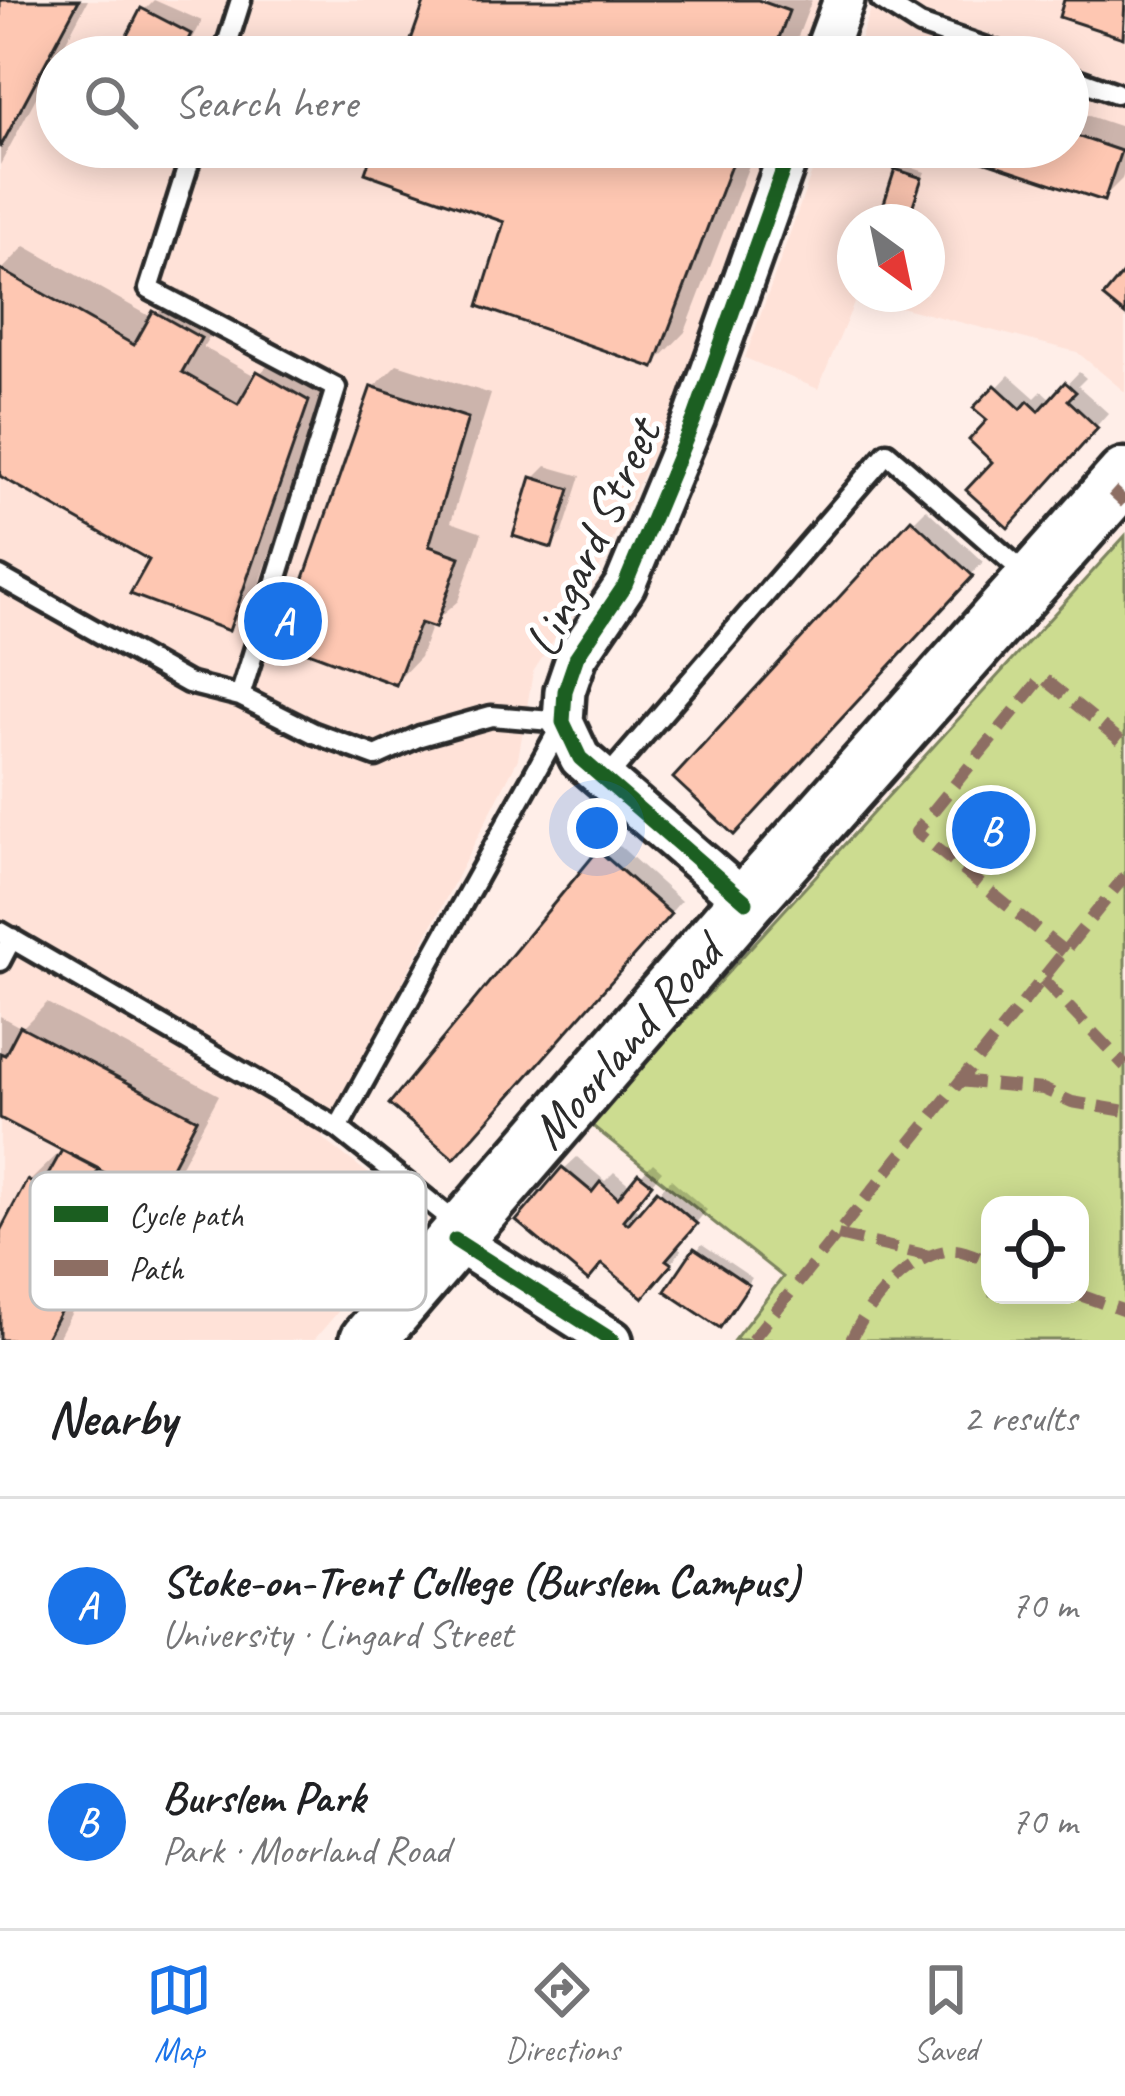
<!DOCTYPE html>
<meta charset="utf-8">
<style>
:root{--surface:#fff;--page:#f6f6f6;--text:#202124;--muted:#757577;--line:#e0e0e0;--accent:#1a73e8}
body{margin:0;font-family:Caveat,sans-serif;background:var(--page);color:var(--text)}
.controls{position:absolute;right:36px;bottom:36px;display:grid;overflow:hidden;border-radius:24px;box-shadow:0 6px 30px #0003}
.controls button{width:108px;height:108px;display:grid;place-items:center;padding:0;border:0;border-bottom:3px solid var(--line);background:var(--surface);color:var(--text);font:60px sans-serif}
.compass{position:absolute;left:837px;top:204px;width:108px;height:108px;border-radius:50%;background:var(--surface);box-shadow:0 6px 30px #0003;rotate:147deg}
.you{position:absolute;left:597px;top:828px;width:42px;height:42px;margin:-30px;border:9px solid #fff;border-radius:50%;background:#1a73e8;box-shadow:0 0 0 18px #1a73e833}
.badge{display:grid;place-items:center;width:78px;height:78px;border-radius:50%;background:var(--accent);color:#fff;font-size:39px;font-weight:700}
.pin{position:absolute;translate:-50% -50%;border:6px solid #fff;box-shadow:0 3px 12px #0006}
.list{margin:0;padding:0;list-style:none}
h2{display:flex;justify-content:space-between;align-items:center;height:156px;margin:0;padding:0 48px;font-size:51px}
h2 small{font-size:39px;font-weight:400;color:var(--muted)}
.list li{display:grid;grid-template-columns:78px 1fr auto;gap:36px;align-items:center;box-sizing:border-box;height:216px;padding:0 48px;border-top:3px solid var(--line)}
.list b{display:block;font-size:45px;white-space:nowrap}
.list p{margin:0;font-size:39px;white-space:nowrap;color:var(--muted)}
.list em{font-size:39px;font-style:normal;color:var(--muted)}
.icon{flex:none;width:66px;height:66px;fill:none;stroke:currentColor;stroke-width:2;stroke-linecap:round;stroke-linejoin:round}
.map{position:relative;flex:none;width:1125px;height:1340px;overflow:hidden}
.search{position:absolute;background:var(--surface);box-shadow:0 6px 30px #0003;left:36px;right:36px;top:36px;height:132px;display:flex;align-items:center;gap:30px;box-sizing:border-box;padding:0 42px;border-radius:66px;color:var(--muted);font-size:45px}
.sheet{height:588px;background:var(--surface)}
nav{display:flex;justify-content:space-around;align-items:center;box-sizing:border-box;height:168px;border-top:3px solid var(--line);background:var(--surface);font-size:33px;color:var(--muted)}
nav a{display:grid;justify-items:center;gap:6px}
nav .on{color:var(--accent)}
.map>svg:first-child{display:block}
</style>
<div class="map">
<svg width="1125" height="1340" viewBox="0 0 1125 1340">
<rect width="100%" height="100%" fill="#ffeee8"/>
<filter id="ink" filterUnits="userSpaceOnUse"><feTurbulence type="fractalNoise" baseFrequency=".00833" numOctaves="2"/><feDisplacementMap in="SourceGraphic" scale="24" xChannelSelector="R" yChannelSelector="G"/><feConvolveMatrix kernelMatrix="1 2 1 2 8 2 1 2 1" color-interpolation-filters="sRGB"/></filter>
<g filter="url(#ink)">
<!-- built -->
<path fill="#ffe2d8" fill-rule="evenodd" d="M 0,0 L 823,0 L 802,57 L 57,57 L 57,147 L 769,147 L 673,410 L 598,571 L 533,672 L 518,759 L 322,1138 L 421,1214 L 314,1340 L 0,1340 Z
M 874,0 L 1125,0 L 1125,392 L 1077,352 L 857,296 L 818,389 L 745,358 L 821,147 L 1068,147 L 1068,57 L 854,57 ZM 855,222 L 927,222 L 927,294 L 855,294 Z"/>
<!-- green -->
<path fill="#ccdc90" stroke="#7c845e" stroke-width="3" fill-rule="evenodd" d="M 1125,536 L 1125,1340 L 734,1340 L 783,1277 L 590,1124 ZM 990,1205 L 1080,1205 L 1080,1295 L 990,1295 Z"/>
<!-- shadow -->
<path fill="#0003" fill-rule="evenodd" d="M 0,0 L 88,0 L 0,165 Z
M 154,0 L 202,21 L 183,57 L 119,57 L 144,10 Z
M 428,0 L 812,0 L 790,57 L 408,57 Z
M 877,46 L 911,57 L 865,57 Z
M 1068,109 L 1125,128 L 1125,170 L 1122,179 L 1103,198 L 950,147 L 1068,147 Z
M 377,147 L 756,147 L 685,332 L 653,365 L 508,220 Z
M 904,165 L 925,172 L 910,208 L 898,171 Z
M 25,246 L 153,318 L 180,289 L 223,314 L 203,347 L 257,377 L 283,349 L 331,376 L 253,603 L 229,627 L 154,559 L 0,473 L 0,272 Z
M 397,364 L 491,394 L 451,522 L 482,533 L 458,601 L 432,624 L 420,657 L 396,682 L 314,605 L 373,388 Z
M 1079,372 L 1086,378 L 1078,386 L 1108,413 L 1020,512 L 997,461 L 992,420 L 978,408 L 1009,375 L 1035,398 L 1042,391 L 1052,400 Z
M 546,466 L 581,476 L 563,532 L 551,545 L 534,478 Z
M 926,509 L 983,562 L 746,819 L 914,521 Z
M 612,839 L 681,901 L 466,1143 L 393,1104 Z
M 47,1003 L 219,1095 L 178,1171 L 154,1195 L 139,1187 L 57,1340 L 0,1340 L 0,1237 L 29,1182 L 64,1148 L 0,1114 L 0,1016 L 22,1028 ZM 68,1157 L 102,1167 L 99,1172 Z
M 577,1157 L 605,1181 L 614,1172 L 631,1186 L 653,1163 L 662,1171 L 633,1206 L 641,1213 L 671,1179 L 707,1210 L 676,1246 L 682,1250 L 655,1282 L 564,1169 Z
M 702,1244 L 752,1278 L 725,1319 L 670,1290 Z"/>
<!-- building -->
<path fill="#fec7b2" stroke="#2b2b2b" stroke-width="3" d="M 0,0 L 79,0 L 0,148 Z
M 425,0 L 758,0 L 789,11 L 772,57 L 405,57 Z
M 1064,0 L 1125,0 L 1123,38 L 1059,17 Z
M 141,8 L 191,34 L 179,57 L 116,57 Z
M 1068,133 L 1121,151 L 1104,201 L 941,147 L 1068,147 Z
M 374,147 L 738,147 L 654,368 L 478,306 L 504,222 L 365,173 Z
M 895,169 L 922,178 L 911,211 L 884,203 Z
M 0,269 L 134,345 L 153,311 L 201,338 L 182,372 L 238,404 L 257,371 L 309,401 L 229,631 L 130,594 L 149,560 L 0,476 Z
M 1124,272 L 1125,273 L 1125,315 L 1103,297 Z
M 1065,382 L 1076,392 L 1068,400 L 1098,428 L 1008,528 L 966,490 L 992,462 L 969,440 L 987,420 L 973,408 L 995,385 L 1021,409 L 1028,401 L 1039,411 Z
M 371,386 L 468,418 L 429,546 L 460,557 L 435,628 L 420,623 L 396,685 L 295,647 L 310,606 L 296,601 Z
M 531,477 L 570,489 L 552,548 L 513,536 Z
M 911,519 L 973,576 L 734,835 L 673,778 Z
M 598,850 L 671,914 L 454,1159 L 389,1104 Z
M 20,1026 L 197,1119 L 155,1199 L 0,1118 L 0,1053 L 5,1055 Z
M 62,1150 L 99,1169 L 79,1208 L 107,1224 L 45,1340 L 0,1340 L 0,1231 L 27,1180 L 41,1188 Z
M 562,1167 L 592,1192 L 600,1182 L 618,1198 L 638,1173 L 652,1184 L 623,1220 L 628,1224 L 657,1190 L 697,1224 L 666,1260 L 672,1264 L 643,1298 L 602,1264 L 588,1281 L 516,1221 Z
M 694,1248 L 749,1285 L 720,1328 L 665,1291 Z"/>
<g fill="none" stroke-linecap="round" stroke-linejoin="round">
<!-- lane casing -->
<g stroke="#2b2b2b" stroke-width="27">
<path id="lane" d="M 881,0 L 920,25 L 1013,57
M 223,57 L 241,0
M 1068,76 L 1116,93
M 194,147 L 149,289 L 336,388 L 240,696
M 0,577 L 188,683 L 240,696 L 314,733 L 376,756 L 420,736 L 491,716 L 563,722 L 338,1128
M 605,780 L 887,453 L 1028,576
M 0,932 L 338,1128 L 460,1226
M 0,961 L 12,938"/>
</g>
<!-- street casing -->
<g stroke="#2b2b2b" stroke-width="48">
<path id="street" d="M 823,57 L 844,0
M 746,902 L 580,758 L 563,722 L 565,691 L 577,656 L 625,585 L 695,417 L 791,147
M 455,1240 L 612,1340"/>
</g>
<!-- secondary casing -->
<g stroke="#2b2b2b" stroke-width="63">
<path id="secondary" d="M 368,1340 L 746,902 L 1125,476"/>
</g>
<!-- lane -->
<use href="#lane" stroke="#fff" stroke-width="18"/>
<!-- street -->
<use href="#street" stroke="#fff" stroke-width="39"/>
<!-- secondary -->
<use href="#secondary" stroke="#fff" stroke-width="54"/>
<!-- quiet -->
<path stroke="#8d6e63" stroke-width="12" stroke-dasharray="24 12" stroke-linecap="butt" d="M 1112,491 L 1125,503
M 1065,952 L 916,832 L 1042,677 L 1125,744
M 1043,980 L 1125,1066
M 958,1081 L 1043,1089 L 1072,1102 L 1125,1111
M 838,1235 L 930,1256
M 1080,1295 L 1125,1311
M 752,1340 L 1125,876
M 851,1340 C 868,1304 910,1252 954,1250 C 965,1250 979,1258 990,1262"/>
<!-- cycleway casing -->
<g stroke="#fff" stroke-width="22">
<path id="cycleway" d="M 746,902 L 580,758 L 563,722 L 565,691 L 577,656 L 625,585 L 695,417 L 791,147
M 455,1240 L 612,1340"/>
</g>
<!-- cycleway -->
<use href="#cycleway" stroke="#1b5e20" stroke-width="15"/>
</g>
</g>
<g text-anchor="middle" dominant-baseline="central" stroke-width="10" stroke-linejoin="round" paint-order="stroke">
<!-- street labels -->
<g font-size="51" fill="#2b2b2b" stroke="#fff">
<text transform="translate(592 538) rotate(-65)">Lingard Street</text>
<text transform="translate(626 1042) rotate(-49)">Moorland Road</text>
</g>
</g>
<!-- legend -->
<rect x="30" y="1172" width="396" height="138" rx="18" fill="#fff" stroke="#bfbfbf" stroke-width="3"/>
<rect x="54" y="1206" width="54" height="16" fill="#1b5e20"/>
<rect x="54" y="1260" width="54" height="16" fill="#8d6e63"/>
<g font-size="33" fill="#2b2b2b">
<text x="129" y="1226">Cycle path</text>
<text x="129" y="1280">Path</text>
</g>
</svg>
<div class="controls">
<button><svg class="icon" aria-label="locate" viewBox="0 0 24 24"><circle cx="12" cy="12" r="6"/><path d="M12 2v4M12 18v4M2 12h4M18 12h4"/></svg></button>
</div>
<svg class="compass" viewBox="-18 -18 36 36"><path d="M0-13l5 13h-10z" fill="#e53935"/><path d="M0 13l5-13h-10z" fill="#757577"/></svg>
<div class="you"></div>
<div class="pin badge" style="left:283px;top:621px">A</div>
<div class="pin badge" style="left:991px;top:830px">B</div>
<div class="search"><svg class="icon" aria-label="search" viewBox="0 0 24 24"><circle cx="10" cy="10" r="6"/><path d="M15 15l6 6"/></svg>Search here</div>
</div>
<section class="sheet">
<h2>Nearby<small>2 results</small></h2>
<ul class="list">
<li><span class="badge">A</span><div><b>Stoke-on-Trent College (Burslem Campus)</b><p>University · Lingard Street</p></div><em>70 m</em></li>
<li><span class="badge">B</span><div><b>Burslem Park</b><p>Park · Moorland Road</p></div><em>70 m</em></li>
</ul>
</section>
<nav>
<a class="on"><svg class="icon" aria-label="map" viewBox="0 0 24 24"><path d="M3 6l6-2 6 2 6-2v14l-6 2-6-2-6 2zM9 4v14M15 6v14"/></svg>Map</a>
<a><svg class="icon" aria-label="directions" viewBox="0 0 24 24"><path d="M12 3l9 9-9 9-9-9zM9 14v-3h6M13 9l2 2-2 2"/></svg>Directions</a>
<a><svg class="icon" aria-label="saved" viewBox="0 0 24 24"><path d="M7 4h10v16l-5-4-5 4z"/></svg>Saved</a>
</nav>
